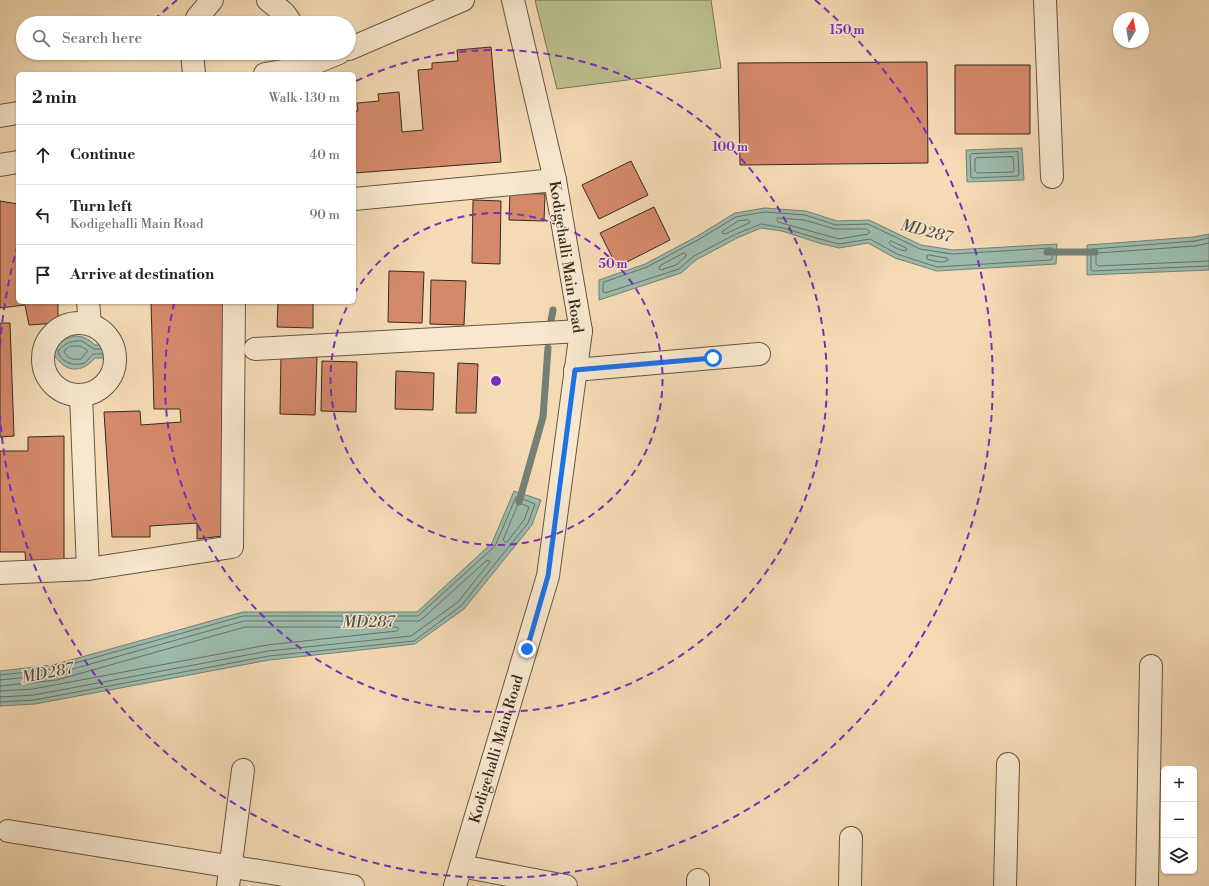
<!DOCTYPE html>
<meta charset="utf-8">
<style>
:root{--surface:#fff;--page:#f2f2f2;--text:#222;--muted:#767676;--line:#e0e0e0}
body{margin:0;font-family:"Libre Bodoni",serif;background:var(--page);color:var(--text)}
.controls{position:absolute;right:12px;bottom:12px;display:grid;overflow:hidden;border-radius:6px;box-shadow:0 1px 3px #0004}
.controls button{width:36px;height:36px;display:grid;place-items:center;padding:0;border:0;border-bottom:1px solid var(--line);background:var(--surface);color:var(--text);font:20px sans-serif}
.compass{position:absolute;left:1113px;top:12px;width:36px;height:36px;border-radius:50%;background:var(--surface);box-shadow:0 1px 3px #0004;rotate:10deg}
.stop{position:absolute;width:12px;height:12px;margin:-9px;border:3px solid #1a73e8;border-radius:50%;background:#fff}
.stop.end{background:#1a73e8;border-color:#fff;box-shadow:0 1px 4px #0008}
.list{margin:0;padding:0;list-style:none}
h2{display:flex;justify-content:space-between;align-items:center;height:52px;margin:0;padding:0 16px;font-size:17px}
h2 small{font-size:13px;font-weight:400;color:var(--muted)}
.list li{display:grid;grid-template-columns:26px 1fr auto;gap:12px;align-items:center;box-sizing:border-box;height:60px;padding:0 16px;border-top:1px solid var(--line)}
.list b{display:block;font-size:15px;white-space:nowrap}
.list p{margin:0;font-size:13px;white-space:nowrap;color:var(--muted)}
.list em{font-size:13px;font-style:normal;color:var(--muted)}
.icon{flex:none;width:22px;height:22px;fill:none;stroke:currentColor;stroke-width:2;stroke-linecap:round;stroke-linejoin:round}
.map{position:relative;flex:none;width:1209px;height:886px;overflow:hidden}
.search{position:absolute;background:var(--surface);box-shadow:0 1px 3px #0004;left:16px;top:16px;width:340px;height:44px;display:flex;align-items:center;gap:10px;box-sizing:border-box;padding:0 14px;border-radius:22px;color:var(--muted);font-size:15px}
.panel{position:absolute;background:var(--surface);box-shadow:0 1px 3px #0004;left:16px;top:72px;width:340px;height:232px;border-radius:6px}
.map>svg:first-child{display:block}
</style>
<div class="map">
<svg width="1209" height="886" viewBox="0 0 1209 886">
<rect width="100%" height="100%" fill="#f5dbb5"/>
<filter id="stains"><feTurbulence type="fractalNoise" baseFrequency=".005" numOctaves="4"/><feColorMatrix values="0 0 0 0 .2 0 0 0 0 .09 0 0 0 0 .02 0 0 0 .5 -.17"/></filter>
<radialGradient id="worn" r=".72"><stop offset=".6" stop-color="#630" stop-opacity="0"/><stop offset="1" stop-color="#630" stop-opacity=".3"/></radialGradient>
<!-- green -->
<path fill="#bcc08d" stroke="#787556" d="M 535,0 L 711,0 L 721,68 L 557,89 Z"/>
<!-- water -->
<path fill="#9cbbae" stroke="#728175" d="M 1022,148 L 1024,180 L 967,182 L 966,150 Z
M 765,208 L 806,211 L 837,221 L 869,220 L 921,245 L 953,250 L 1057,244 L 1056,264 L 937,271 L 895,258 L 868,243 L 839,248 L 819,243 L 782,231 L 761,228 L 737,238 L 696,260 L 681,273 L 599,300 L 599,280 L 645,264 L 694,238 L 735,213 Z
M 1209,234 L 1209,270 L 1087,275 L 1087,245 L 1194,237 Z
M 76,336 L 83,337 L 89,340 L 95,345 L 109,345 L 109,358 L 95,358 C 85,370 70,374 59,361 C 55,357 53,355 54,349 C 60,341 66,338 76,336 Z
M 514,491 L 541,500 L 532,525 L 464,609 L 415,644 L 269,660 L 35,704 L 0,706 L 0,671 L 53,665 L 243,612 L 417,612 L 492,543 Z"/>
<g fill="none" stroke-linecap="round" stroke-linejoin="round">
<!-- shore -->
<path stroke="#687266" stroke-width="1" d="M 1018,152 L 1019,174 L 1018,176 L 973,178 L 971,177 L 970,155 L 971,154 Z
M 1013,157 L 1014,170 L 1013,172 L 977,173 L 975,171 L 975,160 L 976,158 Z
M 765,212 L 805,215 L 836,225 L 868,224 L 920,249 L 952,254 L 1051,248 L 1053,250 L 1052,259 L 1050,260 L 937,267 L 897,254 L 870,239 L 839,244 L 820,239 L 783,228 L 761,224 L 736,234 L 694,256 L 679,269 L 605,293 L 603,292 L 603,284 L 604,282 L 647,267 L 696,241 L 736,217 Z
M 778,218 L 804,220 L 835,229 L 867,229 L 870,232 L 868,234 L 839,239 L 778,222 L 777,220 Z
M 748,220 L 750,221 L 749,223 L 725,234 L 722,233 L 723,231 L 738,221 Z
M 1209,238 L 1195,241 L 1093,249 L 1091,251 L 1091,269 L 1092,271 L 1209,266
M 891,241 L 906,248 L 907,250 L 905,251 C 900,250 892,247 889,243 Z
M 1209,243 L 1195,246 L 1098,253 L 1096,255 L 1096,264 L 1098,266 L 1209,261
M 684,253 L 686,254 L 686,256 L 676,265 L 661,270 L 659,269 L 660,266 Z
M 929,255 L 947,258 L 948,260 C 942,264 934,261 927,259 L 927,256 Z
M 76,341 L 82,341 L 94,349 L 104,349 L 105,353 L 103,354 L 93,354 C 90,357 88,361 84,363 C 74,367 60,362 58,351 C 63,345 68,342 76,341 Z
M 71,346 L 80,346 L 87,350 L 87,352 L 81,359 C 73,360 68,359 64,352 L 66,349 Z
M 520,503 L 529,507 L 524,520 L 507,542 L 505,542 L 503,540 L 518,504 Z
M 0,675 L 54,669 L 243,616 L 418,616 L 495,546 L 516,497 L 518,497 L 535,504 L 528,523 L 461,606 L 414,641 L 269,656 L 34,700 L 0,702
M 0,680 L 55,674 L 244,621 L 419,621 L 423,618 L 486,561 L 488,560 L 490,562 L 458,602 L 411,636 L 268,651 L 34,695 L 0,697
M 0,686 L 57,680 L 245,627 L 397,627 L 399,629 L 397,631 L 267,645 L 33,689 L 0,691"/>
<!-- stream -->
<path stroke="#728175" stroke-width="7" d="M 1047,252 L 1095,252
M 551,321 L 553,310
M 519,502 L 543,417 L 548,348"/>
</g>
<!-- building -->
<path fill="#d5896b" stroke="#342a1f" d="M 491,47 L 501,162 L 354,173 L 354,111 L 358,111 L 357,103 L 379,101 L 378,94 L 399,92 L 402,132 L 423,130 L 418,70 L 432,69 L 432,63 L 458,61 L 457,50 Z
M 927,62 L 928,163 L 740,165 L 738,63 Z
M 955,65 L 1030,65 L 1030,134 L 955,134 Z
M 631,161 L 648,195 L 599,219 L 582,185 Z
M 510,193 L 545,194 L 544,221 L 509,220 Z
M 473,200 L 501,201 L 500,264 L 472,263 Z
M 0,201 L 18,204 L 18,302 L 58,302 L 58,323 L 29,325 L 25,305 L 0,308 Z
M 654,207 L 670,240 L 617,267 L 600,233 Z
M 389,271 L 424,272 L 422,323 L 388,322 Z
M 431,280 L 466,281 L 464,325 L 430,324 Z
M 151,302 L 224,302 L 231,535 L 197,539 L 197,523 L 150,526 L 150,537 L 112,537 L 104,412 L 140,411 L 141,425 L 181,422 L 180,409 L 154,409 Z
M 278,302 L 313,302 L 313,328 L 277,327 Z
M 0,323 L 10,323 L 14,436 L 0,437 Z
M 281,356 L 317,357 L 315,415 L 280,414 Z
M 322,361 L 357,362 L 356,412 L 321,411 Z
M 458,363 L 478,364 L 476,413 L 456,413 Z
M 396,371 L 434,373 L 433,410 L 395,409 Z
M 64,436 L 64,562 L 26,564 L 25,552 L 0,552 L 0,451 L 28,451 L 28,437 Z"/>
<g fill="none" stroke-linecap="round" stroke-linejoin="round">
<!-- minor casing -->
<g stroke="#645644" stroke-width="24">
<g id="minor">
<path d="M 268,0 L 284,13 L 291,23"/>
<path d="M 1045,0 L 1052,177"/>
<path d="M 197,23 L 197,18 L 212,0"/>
<path d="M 349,49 L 463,0"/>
<path d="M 192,53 L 194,74"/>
<path d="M 265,74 L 305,67 L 339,53"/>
<path d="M 0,116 L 18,113"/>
<path d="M 0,165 L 18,162"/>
<path d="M 354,199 L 555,180"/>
<path d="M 88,302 L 90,324"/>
<circle cx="79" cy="359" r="36"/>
<path d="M 255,349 L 581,331"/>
<path d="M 575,370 L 759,354"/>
<path d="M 81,395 L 88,569"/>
<path d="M 0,573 L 88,569 L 232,547 L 234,302"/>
<path d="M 8,831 L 353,886"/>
<path d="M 461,866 L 566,886"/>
<path d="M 698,880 L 698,886"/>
<path d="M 228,886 L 243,770"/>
<path id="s1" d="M 455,886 L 548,576 L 581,331 L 555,180 L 513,0"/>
<path d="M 850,886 L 851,838"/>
<path d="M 1005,886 L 1008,764"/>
<path d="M 1147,886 L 1151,666"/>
</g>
</g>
<!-- minor -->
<use href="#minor" stroke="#f8e8cf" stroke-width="22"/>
</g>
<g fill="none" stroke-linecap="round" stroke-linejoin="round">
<!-- route -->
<path stroke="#1a73e8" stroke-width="5" d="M 527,649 L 548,576 L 575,370 L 713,358"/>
</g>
<!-- distance rings -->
<g fill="none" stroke="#7b2cbf" stroke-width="2" stroke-dasharray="7 5">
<path d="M354 294A166 166 0 1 1 349 303"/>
<path d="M356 81A331 331 0 1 1 174 304"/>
<path d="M0 346A497 497 0 0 1 17 248M154 20A497 497 0 0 1 177 0M815 0A497 497 0 1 1 0 416"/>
</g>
<g text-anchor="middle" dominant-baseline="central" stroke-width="3" stroke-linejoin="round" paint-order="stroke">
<!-- street labels -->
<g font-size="15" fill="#342a1f" stroke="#f8e8cf">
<text transform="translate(566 257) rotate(81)">Kodigehalli Main Road</text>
<text stroke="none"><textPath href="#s1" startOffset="143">Kodigehalli Main Road</textPath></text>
</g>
<!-- water labels -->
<g font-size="16" font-style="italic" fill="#4e4e43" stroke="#f8e8cf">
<text transform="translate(926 231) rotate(14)">MD287</text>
<text transform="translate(368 622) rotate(-1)">MD287</text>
<text transform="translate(47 673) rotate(-11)">MD287</text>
</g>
</g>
<circle cx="496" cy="381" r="6" fill="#7b2cbf" stroke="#f8e8cf" stroke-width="2"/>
<g font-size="12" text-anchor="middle" font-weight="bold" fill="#7b2cbf" stroke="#f8e8cf" stroke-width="3" stroke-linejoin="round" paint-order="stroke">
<text x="847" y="34">150 m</text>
<text x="730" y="151">100 m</text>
<text x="613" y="268">50 m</text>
</g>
<rect width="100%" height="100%" filter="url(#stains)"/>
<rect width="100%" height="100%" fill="url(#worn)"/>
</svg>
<div class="controls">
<button>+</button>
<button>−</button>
<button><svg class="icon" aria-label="layers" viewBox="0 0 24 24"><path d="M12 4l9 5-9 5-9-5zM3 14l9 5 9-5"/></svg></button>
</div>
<svg class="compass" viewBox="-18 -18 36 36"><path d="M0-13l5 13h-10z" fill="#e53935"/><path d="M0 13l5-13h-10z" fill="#767676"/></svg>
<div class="stop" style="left:713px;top:358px"></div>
<div class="stop end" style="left:527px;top:649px"></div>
<div class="search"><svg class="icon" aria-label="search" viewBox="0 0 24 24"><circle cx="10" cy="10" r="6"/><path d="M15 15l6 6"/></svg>Search here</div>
<section class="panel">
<h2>2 min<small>Walk · 130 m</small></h2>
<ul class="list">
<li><svg class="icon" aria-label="ahead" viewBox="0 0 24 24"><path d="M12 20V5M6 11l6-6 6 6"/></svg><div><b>Continue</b></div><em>40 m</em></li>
<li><svg class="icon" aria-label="left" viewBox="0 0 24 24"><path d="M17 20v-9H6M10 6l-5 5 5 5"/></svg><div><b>Turn left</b><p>Kodigehalli Main Road</p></div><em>90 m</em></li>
<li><svg class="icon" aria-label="arrive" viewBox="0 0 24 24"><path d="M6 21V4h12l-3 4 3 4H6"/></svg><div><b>Arrive at destination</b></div></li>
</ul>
</section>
</div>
